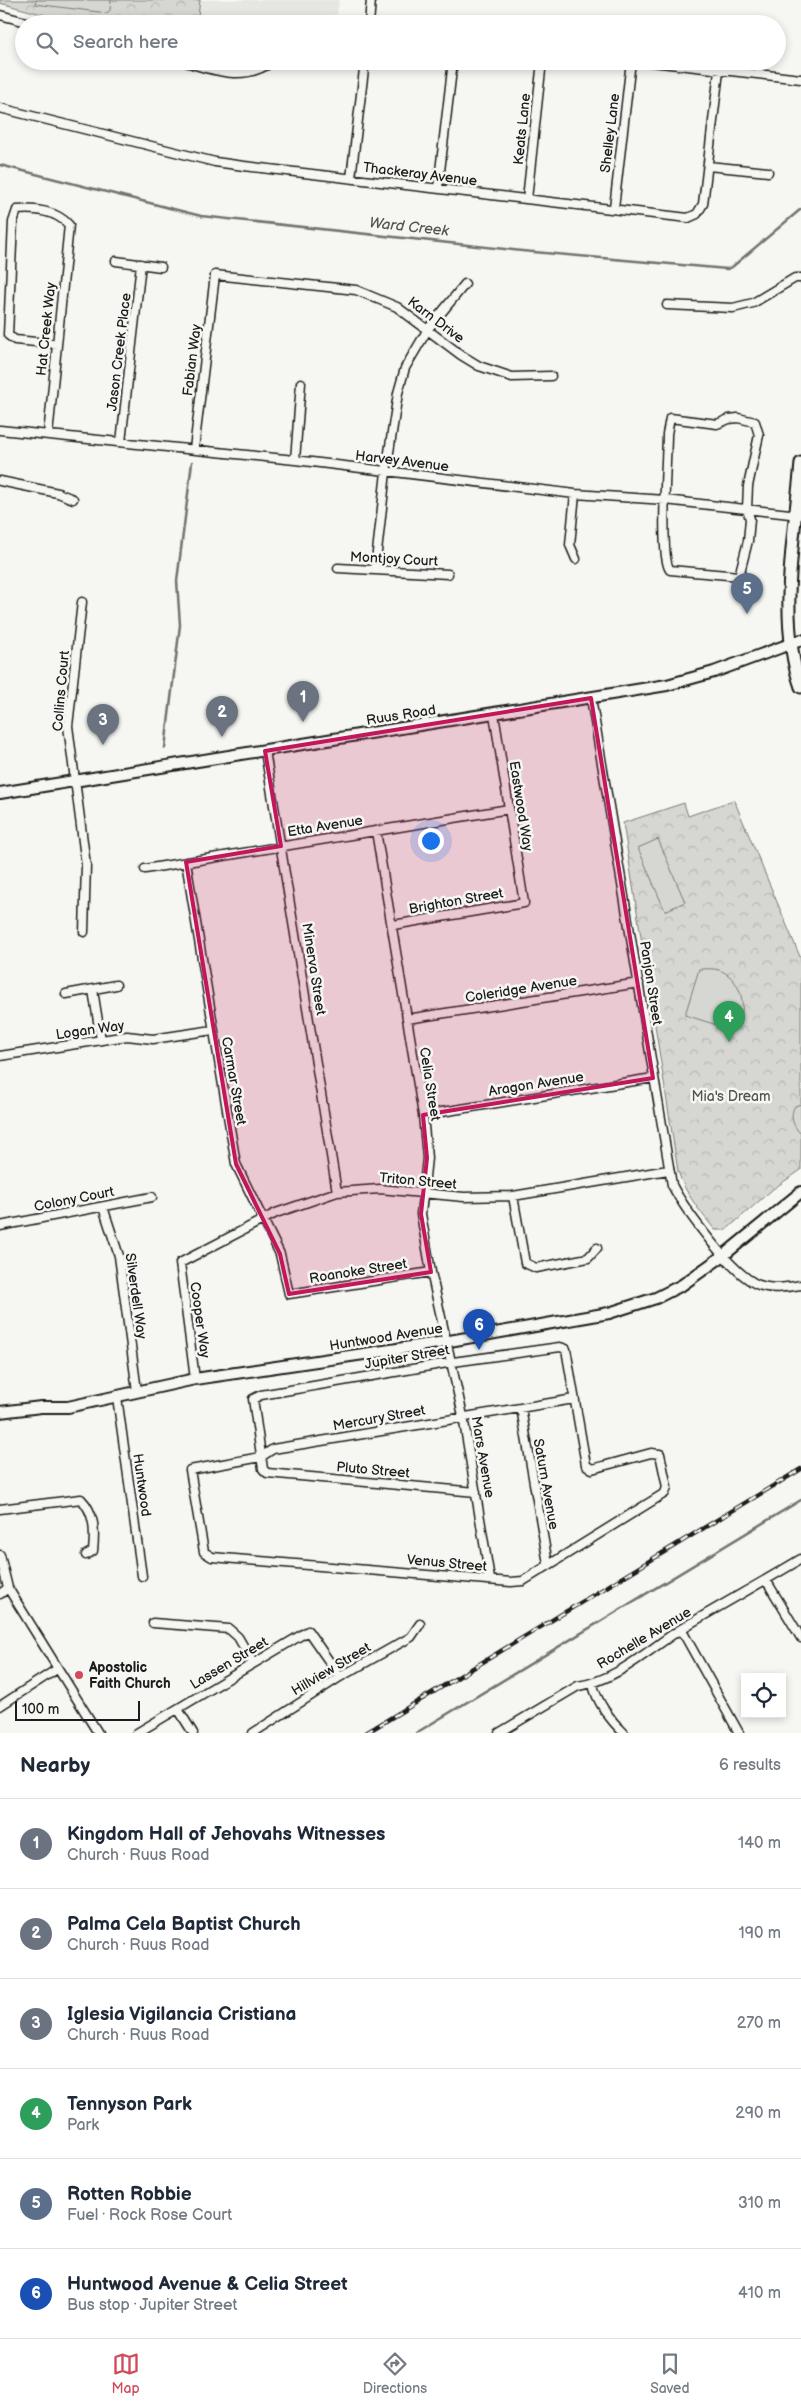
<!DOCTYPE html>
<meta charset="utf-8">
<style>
:root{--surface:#fff;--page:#f6f6f7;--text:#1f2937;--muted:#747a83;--line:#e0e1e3;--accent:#d1495b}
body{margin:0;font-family:"Balsamiq Sans",sans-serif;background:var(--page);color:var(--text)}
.controls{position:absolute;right:15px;bottom:15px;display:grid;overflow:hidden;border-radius:0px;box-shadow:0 2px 8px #0003}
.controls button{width:45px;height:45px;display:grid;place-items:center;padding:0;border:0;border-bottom:1px solid var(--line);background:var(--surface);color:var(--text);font:25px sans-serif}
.scale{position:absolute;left:15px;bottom:12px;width:125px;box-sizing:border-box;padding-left:5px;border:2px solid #1c1c1c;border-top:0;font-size:14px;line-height:18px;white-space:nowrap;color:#1c1c1c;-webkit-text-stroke:4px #f6f6f2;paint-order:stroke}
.you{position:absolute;left:430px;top:840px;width:18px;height:18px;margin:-12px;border:4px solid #fff;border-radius:50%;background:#1a73e8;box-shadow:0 0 0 8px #1a73e833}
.badge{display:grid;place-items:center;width:32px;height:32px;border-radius:50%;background:var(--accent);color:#fff;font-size:16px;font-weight:700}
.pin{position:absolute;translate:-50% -41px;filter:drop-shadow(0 1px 2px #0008)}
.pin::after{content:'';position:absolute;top:26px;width:18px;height:15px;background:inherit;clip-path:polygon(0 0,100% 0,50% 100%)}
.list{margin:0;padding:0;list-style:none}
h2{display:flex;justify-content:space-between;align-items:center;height:65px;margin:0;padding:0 20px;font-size:21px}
h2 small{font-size:16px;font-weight:400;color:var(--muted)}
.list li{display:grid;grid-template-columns:32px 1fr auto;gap:15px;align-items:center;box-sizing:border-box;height:90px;padding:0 20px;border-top:1px solid var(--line)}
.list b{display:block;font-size:19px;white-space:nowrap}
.list p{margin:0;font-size:16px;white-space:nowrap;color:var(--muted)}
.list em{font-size:16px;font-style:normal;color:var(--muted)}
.icon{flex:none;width:28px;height:28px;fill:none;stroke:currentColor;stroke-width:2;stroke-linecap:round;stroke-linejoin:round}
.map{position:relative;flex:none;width:801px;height:1733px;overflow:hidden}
.search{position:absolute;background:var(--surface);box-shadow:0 2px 8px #0003;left:15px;right:15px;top:15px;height:55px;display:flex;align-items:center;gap:12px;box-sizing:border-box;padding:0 18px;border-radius:28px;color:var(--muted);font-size:19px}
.sheet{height:605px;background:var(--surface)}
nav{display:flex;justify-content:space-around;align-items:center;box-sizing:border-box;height:70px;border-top:1px solid var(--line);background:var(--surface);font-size:14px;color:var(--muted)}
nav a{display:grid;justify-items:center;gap:2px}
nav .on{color:var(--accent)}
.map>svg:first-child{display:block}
</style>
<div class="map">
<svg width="801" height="1733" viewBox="0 0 801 1733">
<defs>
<pattern id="forest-crowns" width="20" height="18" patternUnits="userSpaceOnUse" patternTransform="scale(1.25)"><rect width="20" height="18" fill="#d6d6d2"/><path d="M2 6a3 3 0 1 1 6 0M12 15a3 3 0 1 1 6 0" fill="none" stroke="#b7b7b4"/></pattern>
</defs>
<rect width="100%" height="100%" fill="#f6f6f2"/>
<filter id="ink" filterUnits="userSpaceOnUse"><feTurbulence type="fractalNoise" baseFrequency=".02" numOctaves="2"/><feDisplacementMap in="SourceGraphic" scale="10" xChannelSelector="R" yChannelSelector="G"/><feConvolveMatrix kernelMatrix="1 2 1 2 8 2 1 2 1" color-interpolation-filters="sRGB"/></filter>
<g filter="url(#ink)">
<!-- built -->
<path fill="#e6e6e2" d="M 200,0 L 339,0 L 337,15 L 313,16 L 296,24 L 197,24 Z"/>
<!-- forest -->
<path fill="url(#forest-crowns)" stroke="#797977" d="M 0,0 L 200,0 L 197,24 L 79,24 L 0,3 Z
M 734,800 L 801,959 L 801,1170 L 773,1189 L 726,1230 L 715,1230 C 700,1211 685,1194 678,1171 L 623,823 L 684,803 L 688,816 Z"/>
<!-- pitch -->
<path fill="#d6d6d2" stroke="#797977" d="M 36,0 L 111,0 L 110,10 L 107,13 L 35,4 Z
M 658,839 L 685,902 L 665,911 L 638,848 Z
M 699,969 C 705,969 713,968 719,970 C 737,976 746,999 741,1016 C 740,1021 736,1025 733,1030 L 685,1015 Z
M 801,1104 L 801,1134 C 793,1126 789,1116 795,1106 Z"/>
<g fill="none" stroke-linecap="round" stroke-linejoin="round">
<!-- stream -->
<path stroke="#727271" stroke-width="2.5" d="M 0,165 L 201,216 L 522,251 L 727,269 L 732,267 L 801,209
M 165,748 L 180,625 L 177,581 L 192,462
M 416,1733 L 801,1500"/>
<!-- minor casing -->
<g stroke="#1c1c1c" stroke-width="11">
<path id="minor" d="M 0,15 L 34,24
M 369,24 L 371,0
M 182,61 C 214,70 243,83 273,61
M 643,61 L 801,79
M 0,108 L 215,162 L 244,166 L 688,218 L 697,214 L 703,204 L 719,71
M 708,166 L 768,172
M 351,178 L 365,61
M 438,188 L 453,61
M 527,199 L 542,61
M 614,208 L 631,61
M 116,261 L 161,267
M 667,305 L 733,308 L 753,303 L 795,278 L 801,278
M 670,418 L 717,424 L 729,419 L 738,418 L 755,422 L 759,435 L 748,486 L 747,509 L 750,519 L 748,541 L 739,576 L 670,570 C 659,557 667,457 667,434 Z
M 0,430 L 295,460 L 575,494 L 665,500 L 799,515
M 48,435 L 69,225 C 57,211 34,208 17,210 L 13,222 L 8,335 L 15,340 L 57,344
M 121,442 L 141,264
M 194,449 L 215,275 L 356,290 L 397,307 L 461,355 L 479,366 L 512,377 L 551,376
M 295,460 L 301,383
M 0,481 L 58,493 L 73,499
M 575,494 L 570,545 L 576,559
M 338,568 L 448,574
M 375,570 L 386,472 L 398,393 L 405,368 L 428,329 L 465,284
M 82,602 L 68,726 L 86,865 L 84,932
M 591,698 L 672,1185 C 685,1210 733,1276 759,1285 C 772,1290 788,1287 801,1285
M 265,751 L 337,1192
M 376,831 L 423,1115 L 427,1158 L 421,1214 L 431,1272 L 463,1416 L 490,1579
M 186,862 L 236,1164 L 280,1254 L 289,1294 L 431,1272
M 145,869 L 509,809
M 393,925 L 524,903 L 494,714
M 93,990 L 101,1040
M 66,994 L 116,985
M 407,1019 L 639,983
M 0,1056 L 127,1036 L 153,1039 L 213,1030
M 423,1115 L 653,1078
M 513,1196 L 525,1263 L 536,1268 L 588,1258 L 597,1248
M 103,1207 L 119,1256 L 137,1391
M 0,1226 L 152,1197
M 195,1379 L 180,1263 L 276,1213 L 337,1192 L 380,1189 L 464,1197 L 513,1196 L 668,1170
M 117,1397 L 142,1576
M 521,1408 L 548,1564
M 476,1492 L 267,1473 L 263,1469 L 253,1399 L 261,1395 L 453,1362 L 560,1347 L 566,1349 L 586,1465 L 592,1469 L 651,1453 L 660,1454 L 667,1487 L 665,1493 L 523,1581 L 511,1582 L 212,1557 L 204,1552 L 190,1470 L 261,1457 L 273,1449 L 574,1399
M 0,1509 L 81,1499 C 95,1513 95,1532 93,1551 L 86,1555
M 0,1555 L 8,1588 L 98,1733
M 766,1580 L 801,1638
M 0,1594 L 8,1588
M 153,1623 L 229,1629 L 238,1637 L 253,1663
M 681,1629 L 739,1733
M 593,1684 C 596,1701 611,1721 624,1733
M 0,1706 L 57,1669
M 178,1709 L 193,1733
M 137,1733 L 308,1631 L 340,1677
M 253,1733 L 340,1677 L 411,1637 L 420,1624
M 499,1733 L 578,1686 C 616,1681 649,1649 681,1629 C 721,1605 761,1583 801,1559"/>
</g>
<!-- tertiary casing -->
<g stroke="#1c1c1c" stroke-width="14">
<path id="tertiary" d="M 0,793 L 667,685 L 714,672 L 801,640
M 0,1412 L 41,1407 L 68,1407 L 195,1379 L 438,1343 L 609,1313 L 656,1298 L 682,1285 L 724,1255 L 801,1192"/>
</g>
<!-- secondary casing -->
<g stroke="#1c1c1c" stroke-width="15">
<path id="secondary" d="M 801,463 C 795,534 777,619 801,687"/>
</g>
<!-- minor -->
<use href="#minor" stroke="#f6f6f2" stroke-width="8"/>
<!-- tertiary -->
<use href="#tertiary" stroke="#f6f6f2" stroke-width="10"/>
<!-- secondary -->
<use href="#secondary" stroke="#f6f6f2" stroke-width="11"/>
<!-- rail casing -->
<g stroke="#1c1c1c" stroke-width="4.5">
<path id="rail" d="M 366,1733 L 801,1469"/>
</g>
<!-- rail -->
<use href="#rail" stroke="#f6f6f2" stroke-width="2.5" stroke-dasharray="8" stroke-linecap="butt"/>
</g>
</g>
<!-- marked area -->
<path fill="#c2185b" fill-opacity="0.2" stroke="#c2185b" stroke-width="4" stroke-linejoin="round" d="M 591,698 L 653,1078 L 423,1115 L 427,1158 L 421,1214 L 431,1272 L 289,1294 L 280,1254 L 236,1164 L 186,862 L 281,846 L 265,751 Z"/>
<!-- markers -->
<circle fill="#d1495b" stroke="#f6f6f2" stroke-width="2" cx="79" cy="1675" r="5"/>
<g text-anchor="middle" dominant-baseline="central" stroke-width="5" stroke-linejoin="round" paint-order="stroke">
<!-- street labels -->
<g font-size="14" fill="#1c1c1c" stroke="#f6f6f2">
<text transform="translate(522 129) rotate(-84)">Keats Lane</text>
<text transform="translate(610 133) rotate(-83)">Shelley Lane</text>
<text transform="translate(420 174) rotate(7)">Thackeray Avenue</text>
<text transform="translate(436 320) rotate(37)">Karn Drive</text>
<text transform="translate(46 329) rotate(-84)">Hat Creek Way</text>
<text transform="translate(119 352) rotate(-83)">Jason Creek Place</text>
<text transform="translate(192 360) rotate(-83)">Fabian Way</text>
<text transform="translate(402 461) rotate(7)">Harvey Avenue</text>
<text transform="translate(394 559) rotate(3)">Montjoy Court</text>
<text transform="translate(61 691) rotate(-85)">Collins Court</text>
<text transform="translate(401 715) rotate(-9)">Ruus Road</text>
<text transform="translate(521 806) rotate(81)">Eastwood Way</text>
<text transform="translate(325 826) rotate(-9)">Etta Avenue</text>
<text transform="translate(456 901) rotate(-10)">Brighton Street</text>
<text transform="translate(314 969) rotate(81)">Minerva Street</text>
<text transform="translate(651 983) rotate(81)">Panjon Street</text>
<text transform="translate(521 989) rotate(-9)">Coleridge Avenue</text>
<text transform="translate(90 1030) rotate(-8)">Logan Way</text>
<text transform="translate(234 1081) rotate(80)">Carmar Street</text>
<text transform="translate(430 1084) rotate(81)">Celia Street</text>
<text transform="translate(536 1084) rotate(-9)">Aragon Avenue</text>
<text transform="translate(418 1181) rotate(5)">Triton Street</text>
<text transform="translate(74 1199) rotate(-11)">Colony Court</text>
<text transform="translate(358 1271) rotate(-9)">Roanoke Street</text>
<text transform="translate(136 1296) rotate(82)">Silverdell Way</text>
<text transform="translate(200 1320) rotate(82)">Cooper Way</text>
<text transform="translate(386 1337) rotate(-9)">Huntwood Avenue</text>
<text transform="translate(407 1357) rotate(-10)">Jupiter Street</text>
<text transform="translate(379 1418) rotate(-10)">Mercury Street</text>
<text transform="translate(483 1457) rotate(80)">Mars Avenue</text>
<text transform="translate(373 1470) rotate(5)">Pluto Street</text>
<text transform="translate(546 1484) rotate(80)">Saturn Avenue</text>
<text transform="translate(142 1485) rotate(82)">Huntwood</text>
<text transform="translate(447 1563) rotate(5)">Venus Street</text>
<text transform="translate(644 1638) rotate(-31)">Rochelle Avenue</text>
<text transform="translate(229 1663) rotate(-31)">Lassen Street</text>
<text transform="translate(331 1669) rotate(-31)">Hillview Street</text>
</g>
<!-- park labels -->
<g font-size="14" fill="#545453" stroke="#f6f6f2">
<text x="731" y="1096">Mia's Dream</text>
</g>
<!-- poi labels -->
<g font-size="14" font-weight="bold" fill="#1c1c1c" stroke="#f6f6f2" text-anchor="start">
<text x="89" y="1667">Apostolic<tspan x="89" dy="16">Faith Church</tspan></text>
</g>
<!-- water labels -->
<g font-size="15" font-style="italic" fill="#565654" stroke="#f6f6f2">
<text transform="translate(409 227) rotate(6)">Ward Creek</text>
</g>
</g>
</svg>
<div class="controls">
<button><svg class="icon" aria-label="locate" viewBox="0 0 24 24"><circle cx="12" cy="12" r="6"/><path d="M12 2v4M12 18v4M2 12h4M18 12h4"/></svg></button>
</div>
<div class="scale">100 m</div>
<div class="you"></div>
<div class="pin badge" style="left:303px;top:722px;background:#6b7280">1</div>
<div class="pin badge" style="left:222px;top:737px;background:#6b7280">2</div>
<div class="pin badge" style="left:103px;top:745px;background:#6b7280">3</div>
<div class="pin badge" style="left:729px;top:1042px;background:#2e9e5b">4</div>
<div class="pin badge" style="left:747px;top:614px;background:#5c6f8a">5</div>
<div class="pin badge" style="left:479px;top:1350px;background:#1a4fb4">6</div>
<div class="search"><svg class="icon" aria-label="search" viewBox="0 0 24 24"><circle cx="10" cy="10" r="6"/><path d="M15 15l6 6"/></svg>Search here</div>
</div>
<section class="sheet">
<h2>Nearby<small>6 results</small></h2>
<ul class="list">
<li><span class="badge" style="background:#6b7280">1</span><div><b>Kingdom Hall of Jehovahs Witnesses</b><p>Church · Ruus Road</p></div><em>140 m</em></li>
<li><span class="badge" style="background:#6b7280">2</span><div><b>Palma Cela Baptist Church</b><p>Church · Ruus Road</p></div><em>190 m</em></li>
<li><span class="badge" style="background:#6b7280">3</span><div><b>Iglesia Vigilancia Cristiana</b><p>Church · Ruus Road</p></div><em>270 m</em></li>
<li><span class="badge" style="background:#2e9e5b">4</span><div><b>Tennyson Park</b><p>Park</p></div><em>290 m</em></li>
<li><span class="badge" style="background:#5c6f8a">5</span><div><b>Rotten Robbie</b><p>Fuel · Rock Rose Court</p></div><em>310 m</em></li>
<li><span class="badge" style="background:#1a4fb4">6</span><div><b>Huntwood Avenue &amp; Celia Street</b><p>Bus stop · Jupiter Street</p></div><em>410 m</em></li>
</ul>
</section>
<nav>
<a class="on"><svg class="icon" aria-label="map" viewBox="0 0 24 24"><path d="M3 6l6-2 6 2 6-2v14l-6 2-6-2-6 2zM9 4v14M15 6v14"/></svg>Map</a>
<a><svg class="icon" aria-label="directions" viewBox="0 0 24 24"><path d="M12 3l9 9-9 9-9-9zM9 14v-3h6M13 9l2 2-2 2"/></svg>Directions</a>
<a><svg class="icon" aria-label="saved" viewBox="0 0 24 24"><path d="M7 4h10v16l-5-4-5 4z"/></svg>Saved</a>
</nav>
